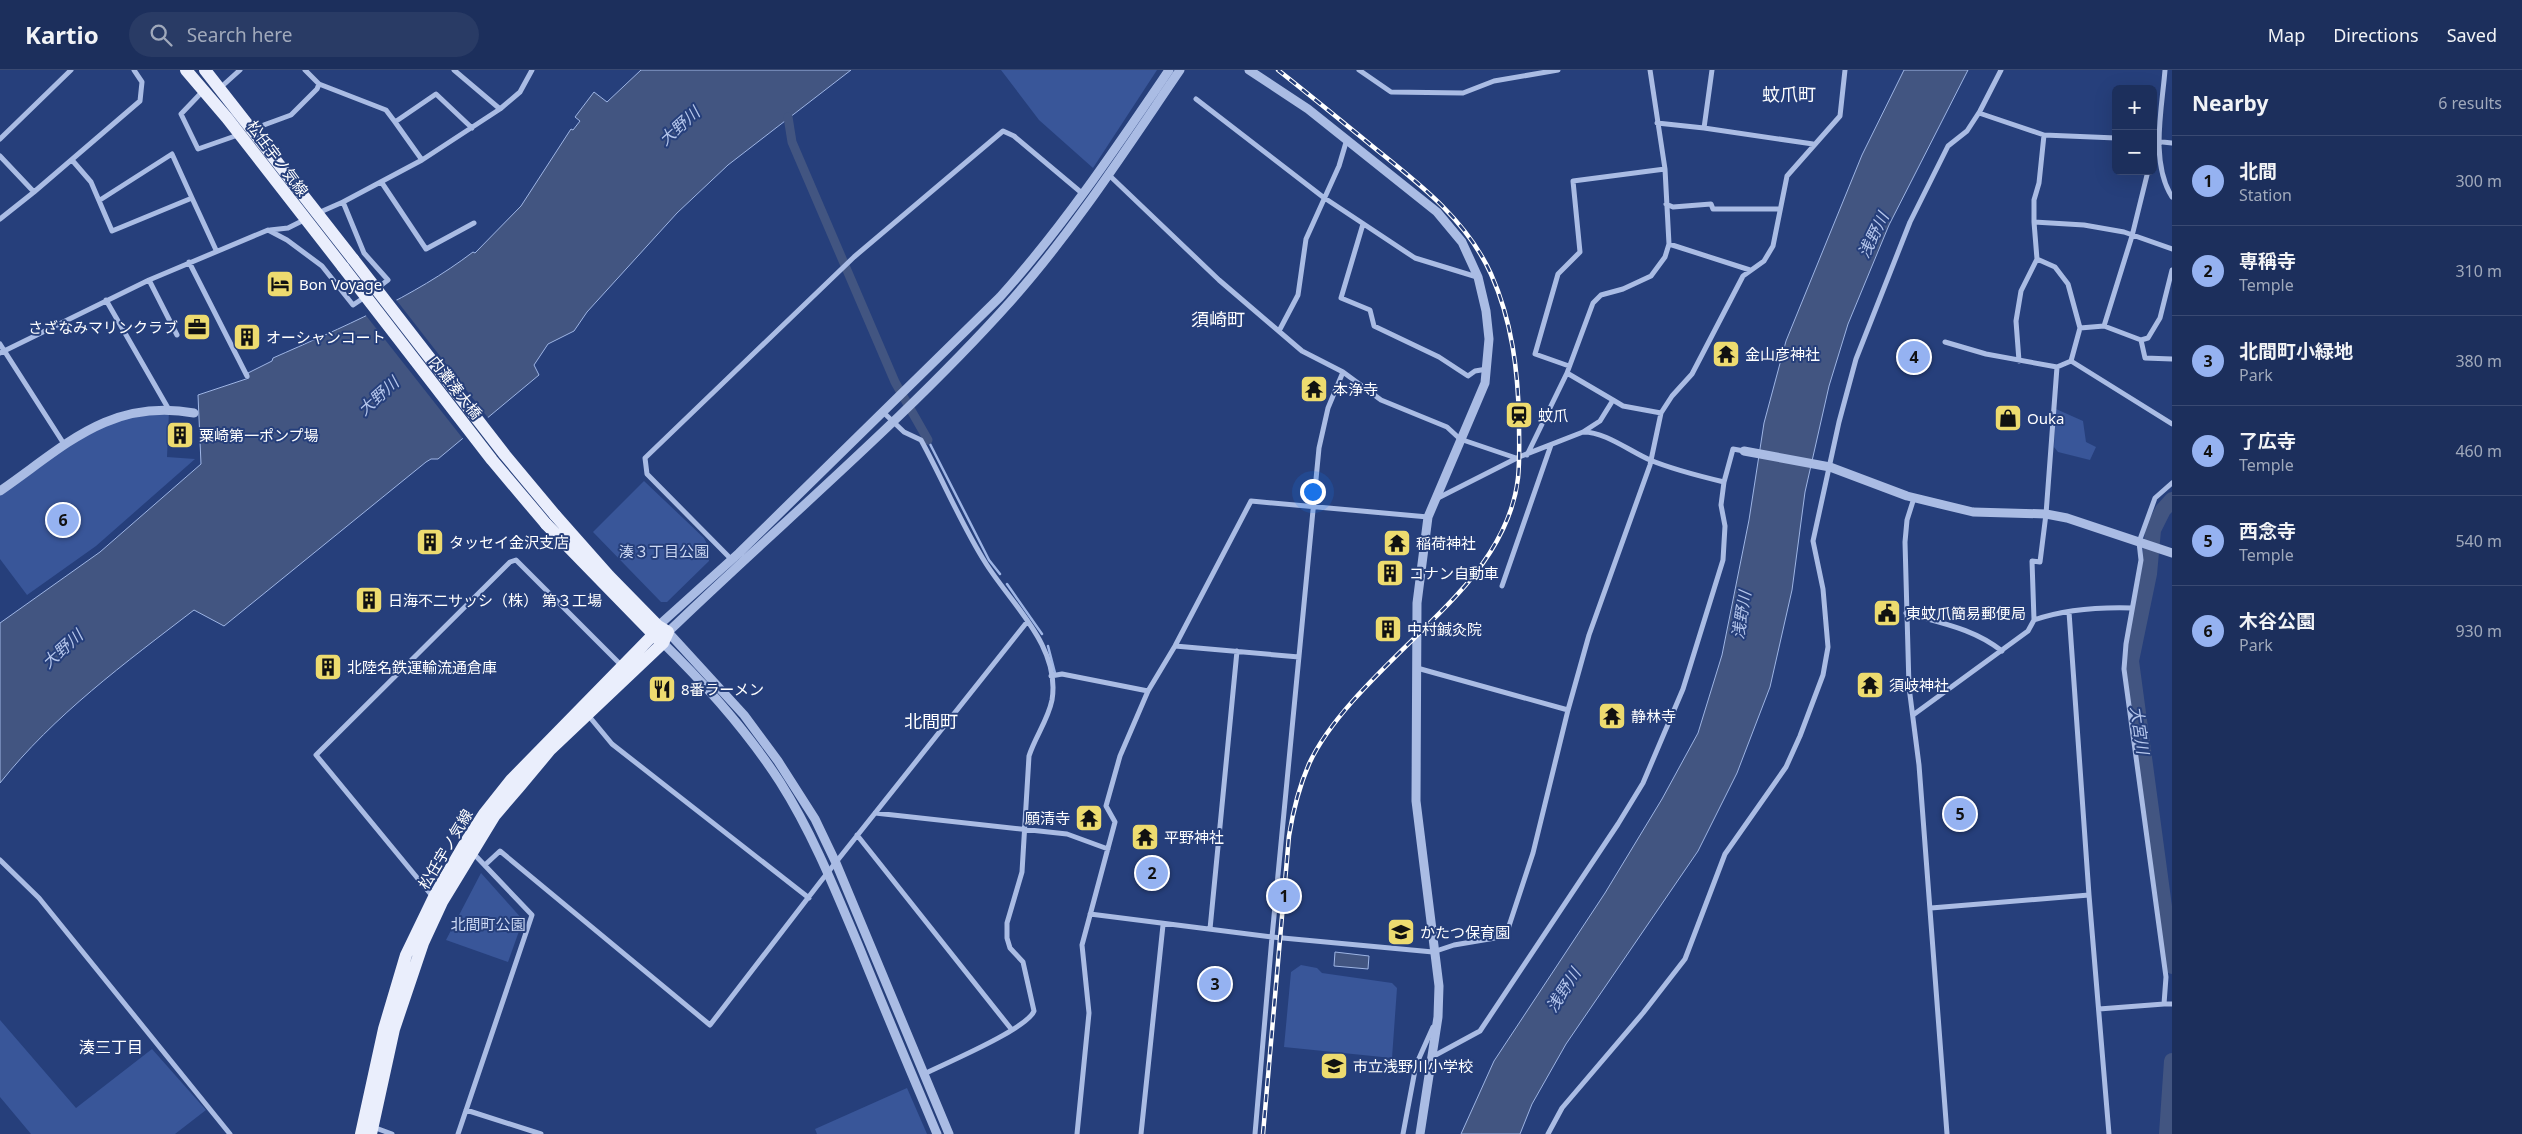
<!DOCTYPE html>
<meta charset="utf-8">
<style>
:root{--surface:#1c2f5c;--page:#293b65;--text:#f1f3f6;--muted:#a0a9bb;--line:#3a4a72;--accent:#95b2f1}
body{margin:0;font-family:"Noto Sans","Noto Sans JP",sans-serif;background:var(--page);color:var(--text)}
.controls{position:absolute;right:15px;top:15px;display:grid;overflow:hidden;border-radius:8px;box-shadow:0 5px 20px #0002}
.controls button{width:45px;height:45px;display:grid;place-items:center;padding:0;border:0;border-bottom:1px solid var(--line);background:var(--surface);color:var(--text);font:25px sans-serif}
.you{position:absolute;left:1312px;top:421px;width:18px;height:18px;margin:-12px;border:4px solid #fff;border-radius:50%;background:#1a73e8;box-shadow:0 0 0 8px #1a73e833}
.badge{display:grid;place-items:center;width:32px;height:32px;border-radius:50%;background:var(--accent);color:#111;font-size:16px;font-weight:700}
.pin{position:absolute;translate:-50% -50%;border:2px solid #fff;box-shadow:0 1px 5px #0006}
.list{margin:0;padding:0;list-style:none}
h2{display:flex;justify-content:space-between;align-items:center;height:65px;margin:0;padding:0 20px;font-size:21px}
h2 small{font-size:16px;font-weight:400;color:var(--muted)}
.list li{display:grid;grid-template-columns:32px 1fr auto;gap:15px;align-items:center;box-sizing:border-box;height:90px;padding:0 20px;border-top:1px solid var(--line)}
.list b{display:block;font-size:19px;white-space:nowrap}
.list p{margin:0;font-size:16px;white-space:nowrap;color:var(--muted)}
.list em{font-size:16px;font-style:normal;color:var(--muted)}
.icon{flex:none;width:28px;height:28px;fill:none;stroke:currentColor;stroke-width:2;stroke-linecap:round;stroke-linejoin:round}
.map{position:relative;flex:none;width:2172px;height:1064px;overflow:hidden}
header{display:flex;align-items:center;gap:30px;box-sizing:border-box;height:70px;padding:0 25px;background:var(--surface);border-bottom:1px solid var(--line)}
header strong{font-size:24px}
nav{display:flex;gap:28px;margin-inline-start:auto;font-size:18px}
.search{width:350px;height:45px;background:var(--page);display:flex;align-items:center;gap:12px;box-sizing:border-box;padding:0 18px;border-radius:28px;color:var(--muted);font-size:19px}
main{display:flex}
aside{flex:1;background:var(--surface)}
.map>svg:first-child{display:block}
</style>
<header>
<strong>Kartio</strong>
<div class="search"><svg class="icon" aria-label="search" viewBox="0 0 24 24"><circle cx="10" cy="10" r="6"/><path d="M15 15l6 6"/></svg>Search here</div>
<nav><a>Map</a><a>Directions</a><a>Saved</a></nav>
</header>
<main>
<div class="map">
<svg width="2172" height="1064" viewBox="0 0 2172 1064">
<rect width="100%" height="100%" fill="#263f7b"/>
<!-- green -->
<path fill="#395699" d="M 1001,0 L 1157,0 L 1093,98 L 1039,50 Z
M 2056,339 L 2083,351 L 2086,372 L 2096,377 L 2090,390 L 2058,382 L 2054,377 Z
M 169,341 L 167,387 L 195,389 L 96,476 L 27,525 L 0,489 L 0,424 L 102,353 Z
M 644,411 L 704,468 L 708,476 L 709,491 L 667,532 L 661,532 L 593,462 Z
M 481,803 L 523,850 L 508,892 L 446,870 Z
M 1301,895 L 1317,898 L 1322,903 L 1392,913 L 1397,918 L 1392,988 L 1284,977 L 1291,902 Z
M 0,950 L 76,1038 L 152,979 L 206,1040 L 175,1064 L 31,1064 L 0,1027 Z
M 907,1018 L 927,1064 L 817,1064 L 815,1059 Z"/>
<!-- water -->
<path fill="#425581" stroke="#9eb5e5" d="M 641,0 L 851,0 L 728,95 L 677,143 L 587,242 L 574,261 L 548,274 L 534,295 L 539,305 L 438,389 L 431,389 L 426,392 L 224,556 L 194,540 C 125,593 54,645 0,713 L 0,553 L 100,482 L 201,394 L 198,325 L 249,308 L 248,303 L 272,291 L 273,288 C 341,258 414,227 473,182 L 475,183 L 521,136 L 569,62 L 571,59 L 573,60 L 580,51 L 575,47 L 594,22 L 607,32 Z
M 1904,0 L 1968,0 L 1889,155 L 1848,254 L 1829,316 L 1805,422 L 1792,520 L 1770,617 L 1737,703 L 1698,781 L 1566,974 L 1532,1034 L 1520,1064 L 1461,1064 L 1494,991 L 1605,823 L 1662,729 L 1698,663 L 1722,585 L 1749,450 L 1764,353 L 1786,271 L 1862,85 Z
M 1335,882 L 1369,886 L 1368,899 L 1334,896 Z"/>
<!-- pier -->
<path fill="#263f7b" d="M 394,227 L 489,349 L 464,370 L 364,243 Z"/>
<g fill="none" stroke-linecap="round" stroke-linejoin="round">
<!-- stream -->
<path stroke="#9eb5e5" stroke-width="2.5" d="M 928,370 L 989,490 L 1000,504
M 1007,514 L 1042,564
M 1048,576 L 1055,603"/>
<!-- canal -->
<path stroke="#425581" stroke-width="9" d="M 788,47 L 792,72 L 895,312 L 928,370"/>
<!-- river -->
<path stroke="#425581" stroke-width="16" d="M 2172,430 L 2163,440 L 2153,460 L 2149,504 L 2131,591 L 2172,896
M 2167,1064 L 2172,991"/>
<!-- minor -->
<path stroke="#aabce4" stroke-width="5" d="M 305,0 L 319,14 L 386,40 L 395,52 L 436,24 L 472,58
M 454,0 L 500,39
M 1359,0 L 1391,22 L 1463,23 L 1494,11 L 1558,0
M 2165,0 C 2162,39 2150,92 2172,127
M 220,18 L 240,0
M 202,22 L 181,44 L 198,79 L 238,65
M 1196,29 L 1323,127 L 1415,188 L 1477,207
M 1979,43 L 2044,65 L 2116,68
M 395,52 L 422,90
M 1657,53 L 1704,58 L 1712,0
M 1704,58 L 1813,74
M 253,59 L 291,45 L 317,19 L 319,14
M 2044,65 L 2039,113 L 2034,130 L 2034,152 L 2084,155 L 2124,162 L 2172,179
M 0,69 L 71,0
M 2153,71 L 2172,73
M 2153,82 L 2160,73
M 0,86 L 34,122
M 72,90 L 91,112 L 112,161 L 192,128 L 216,180
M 1109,105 L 1219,210 L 1302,281 L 1343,302 L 1381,330 L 1447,357 L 1460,369 L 1516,388
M 382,113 L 426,179 L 474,153
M 100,130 L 172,84 L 192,128
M 1666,134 L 1673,137 L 1711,134 L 1713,139 L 1780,139
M 318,143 L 343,132
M 0,149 L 34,122 L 140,31 L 142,12 L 134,0
M 2034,152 L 2037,189 L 2055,197 L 2068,214 L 2080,258 L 2071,291
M 1363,154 L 1341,228 L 1370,240 L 1374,256 L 1439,287 L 1468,306 L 1475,301 L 1487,299
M 270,160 L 288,158 L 306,149
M 1669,174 L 1750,200
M 189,192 L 247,306
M 149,210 L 177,265
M 376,219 L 388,210 L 364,183 L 343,132 L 422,90 L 500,39 L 520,22 L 532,0
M 106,230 L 168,338
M 2104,256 L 2132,166 L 2148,101
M 2080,258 L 2104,256 L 2141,270 L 2145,288 L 2172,289
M 1279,261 L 1298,225 L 1306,169 L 1339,96 L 1347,69
M 2141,270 L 2148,268 L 2160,248 L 2172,200
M 1945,272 L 1986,284 L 2057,297 L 2071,291
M 0,274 L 64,374
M 0,283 L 149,210 L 268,160 L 287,170 L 322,196 L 353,235 L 365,227
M 2019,291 L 2016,251 L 2021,221 L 2037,189
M 2071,291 L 2172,354
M 1569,296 L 1535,284 L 1558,204 L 1580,182 L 1573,111 L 1665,99
M 1613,330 L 1623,336 L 1661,343
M 884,343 L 904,362 L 921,370 C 943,410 961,454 985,492 C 1010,533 1061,576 1052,630 C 1048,650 1035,667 1029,686 L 1022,802 L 1007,853 L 1007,868 L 1010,878 L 1023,892 L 1034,941 C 1027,959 946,993 924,1004
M 1583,362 C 1606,362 1629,381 1650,390 C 1674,400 1699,406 1724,412
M 1527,385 L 1567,303
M 2172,413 L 2155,428 L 2139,472 L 2141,490 L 2126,574 L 2124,599 L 2166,907 L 2164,934 L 2172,934
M 1914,428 L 1907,450 L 1905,472 L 1909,617 L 1919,695 L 1947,1064
M 1436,429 L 1519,387 L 1583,362 L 1600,351 L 1613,330 L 1567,303 L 1593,233 L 1601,225 L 1623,219 L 1651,206 L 1665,187 L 1669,174 L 1665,99 L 1650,0
M 732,490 L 647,404 L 645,388 L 854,187 L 1003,61 L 1014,66 L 1083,124
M 1502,516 L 1551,375
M 1906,543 C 1940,553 1973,558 2002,581
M 2034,550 C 2066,539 2098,537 2132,538
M 1175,576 L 1299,587
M 1417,598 L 1568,640
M 1051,606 L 1062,604 L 1148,621
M 588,645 L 612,674 L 809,828
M 1913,645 L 2028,561 L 2034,550 L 2032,491 L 2040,492 L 2046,444 L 2057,297
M 875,743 L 1067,764 L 1108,779
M 857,765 L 1012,960
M 0,790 L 39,828 L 230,1064
M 486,794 L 500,781 L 710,955 L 821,811 L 1027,552
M 2089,825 L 2109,1064
M 433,827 L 316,685 L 510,492 L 516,490 L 622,596
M 1931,838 L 2089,825 L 2069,542
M 1090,844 L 1272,867 L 1433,882 L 1454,875 L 1501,867 L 1507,862 L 1533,783 L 1568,640 L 1589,565 L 1650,395 L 1661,343 L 1672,326 L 1692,304 L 1743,206 L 1764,191 L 1773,176 L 1787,106 L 1840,46 L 1845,0
M 1210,859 L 1237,581
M 2099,939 L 2164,934
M 1432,987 L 1480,961 L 1618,754 L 1643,713 L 1683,619 L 1723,490 L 1725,456 L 1721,435 L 1724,412 L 1733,379 L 1744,381
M 466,1040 L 541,1064
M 373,1057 L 392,1064
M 458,1064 L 532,845 L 472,782
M 1077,1064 L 1089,943 L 1082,875 L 1115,752 L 1106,736 L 1120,686 L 1148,621 L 1175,576 L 1251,431 L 1428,447
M 1141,1064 L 1163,855
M 1255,1064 L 1272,867 L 1319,378 L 1328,338 L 1343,302
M 1403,1064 L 1416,995 L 1433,957
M 1548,1064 L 1562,1038 L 1643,943 L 1685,889 L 1725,784 L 1786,697 L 1800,666 L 1823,605 L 1828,577 L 1823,519 L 1813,471 L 1839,352 L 1856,289 L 1910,152 L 1948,76 L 1967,61 L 1980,41 L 2001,0"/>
<!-- tertiary -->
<path stroke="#aabce4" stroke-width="9" d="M 1249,0 L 1308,39 L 1437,142 L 1462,172 L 1478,207 L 1486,241 L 1489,269 L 1485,313 L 1428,447 L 1417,533 L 1416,731 L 1439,916 L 1438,947 L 1420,1064
M 1744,381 L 1830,397 L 1907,426 L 1973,442 L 2046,444 L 2067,448 L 2172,483
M 0,421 C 64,377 109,328 194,343
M 658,556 L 739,483 L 1000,227 C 1063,157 1116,78 1169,0
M 663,573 C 706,615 747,661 780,712 C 813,764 836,822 860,879 C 885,941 911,1002 937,1064
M 949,1064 L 836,793 L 815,749 L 778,691 L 744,645 L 668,562 C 781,453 905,349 1010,232 C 1074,160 1126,79 1180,0"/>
<!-- primary -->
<path stroke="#eaeefc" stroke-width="12" d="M 186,0 L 227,48 L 343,197
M 205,0 L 353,189
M 546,454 L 659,570
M 361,1064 L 384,959 L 406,885 L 434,827 L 464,775 L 484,744 L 511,710 L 653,565 L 658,556
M 371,1064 L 394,959 L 423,873 L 442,832 L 495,745 L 519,717 L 550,680 L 663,573 L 668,562 L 658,556 L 609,506 L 555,445"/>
<!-- rail casing -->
<g stroke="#fff" stroke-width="4.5">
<path id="rail" d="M 1263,1064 L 1289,766 C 1293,741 1299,717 1309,694 C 1336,635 1411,575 1455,527 C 1485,495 1513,453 1518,408 C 1520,389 1519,370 1519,351 C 1518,300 1512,251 1491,204 C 1467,151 1421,115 1377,80 C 1344,53 1311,26 1278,0"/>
</g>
<!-- rail -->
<use href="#rail" stroke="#263f7b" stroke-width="2.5" stroke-dasharray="8" stroke-linecap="butt"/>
<!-- primary-bridge -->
<path stroke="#eaeefc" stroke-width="12" d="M 353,189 L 505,385 L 555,445
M 343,197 L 492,390 L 546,454"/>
</g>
<!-- icons -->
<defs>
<g id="hotel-square" transform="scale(1.4375)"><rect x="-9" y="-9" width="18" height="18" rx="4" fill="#eddb6f" stroke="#263f7b"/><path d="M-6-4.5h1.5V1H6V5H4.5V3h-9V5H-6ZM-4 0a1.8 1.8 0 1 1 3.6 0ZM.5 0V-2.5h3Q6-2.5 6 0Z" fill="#111"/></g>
<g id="office-square" transform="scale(1.4375)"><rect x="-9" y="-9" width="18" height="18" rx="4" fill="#eddb6f" stroke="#263f7b"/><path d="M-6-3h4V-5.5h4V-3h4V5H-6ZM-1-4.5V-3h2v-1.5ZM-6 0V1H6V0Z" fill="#111"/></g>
<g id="building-square" transform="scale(1.4375)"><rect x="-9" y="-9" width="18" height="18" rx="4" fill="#eddb6f" stroke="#263f7b"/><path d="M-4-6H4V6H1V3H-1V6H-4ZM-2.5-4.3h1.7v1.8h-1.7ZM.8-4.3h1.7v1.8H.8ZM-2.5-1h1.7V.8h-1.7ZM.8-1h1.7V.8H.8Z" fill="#111"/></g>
<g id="temple-square" transform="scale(1.4375)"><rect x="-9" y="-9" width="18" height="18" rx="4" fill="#eddb6f" stroke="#263f7b"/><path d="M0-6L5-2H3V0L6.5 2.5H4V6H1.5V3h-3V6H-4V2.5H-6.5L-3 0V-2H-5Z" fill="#111"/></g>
<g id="station-square" transform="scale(1.4375)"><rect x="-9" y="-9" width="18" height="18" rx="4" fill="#eddb6f" stroke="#263f7b"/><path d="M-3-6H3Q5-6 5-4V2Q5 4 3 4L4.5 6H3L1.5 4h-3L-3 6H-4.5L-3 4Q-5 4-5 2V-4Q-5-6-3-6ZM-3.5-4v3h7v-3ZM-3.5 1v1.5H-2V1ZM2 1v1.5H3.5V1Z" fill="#111"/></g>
<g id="shop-square" transform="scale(1.4375)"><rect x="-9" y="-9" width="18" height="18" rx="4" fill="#eddb6f" stroke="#263f7b"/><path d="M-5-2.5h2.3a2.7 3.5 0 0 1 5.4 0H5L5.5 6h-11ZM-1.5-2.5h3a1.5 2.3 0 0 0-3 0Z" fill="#111"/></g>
<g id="civic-square" transform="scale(1.4375)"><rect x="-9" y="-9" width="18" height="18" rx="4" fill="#eddb6f" stroke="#263f7b"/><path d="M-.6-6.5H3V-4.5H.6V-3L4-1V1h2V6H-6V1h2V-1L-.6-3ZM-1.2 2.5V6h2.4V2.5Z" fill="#111"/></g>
<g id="restaurant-square" transform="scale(1.4375)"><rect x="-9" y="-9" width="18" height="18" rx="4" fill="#eddb6f" stroke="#263f7b"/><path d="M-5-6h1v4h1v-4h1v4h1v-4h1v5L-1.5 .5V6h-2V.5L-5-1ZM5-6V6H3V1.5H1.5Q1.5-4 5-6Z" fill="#111"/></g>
<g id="school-square" transform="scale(1.4375)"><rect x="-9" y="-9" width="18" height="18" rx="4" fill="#eddb6f" stroke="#263f7b"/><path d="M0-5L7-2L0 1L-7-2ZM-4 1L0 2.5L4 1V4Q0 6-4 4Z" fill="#111"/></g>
</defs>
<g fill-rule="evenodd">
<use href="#hotel-square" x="280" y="214"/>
<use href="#office-square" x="197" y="257"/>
<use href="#building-square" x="247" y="267"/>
<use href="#temple-square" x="1726" y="284"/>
<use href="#temple-square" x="1314" y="319"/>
<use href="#station-square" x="1519" y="345"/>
<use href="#shop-square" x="2008" y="348"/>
<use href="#building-square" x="180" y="365"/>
<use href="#building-square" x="430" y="472"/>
<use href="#temple-square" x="1397" y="473"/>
<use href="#building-square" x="1390" y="503"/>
<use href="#building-square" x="369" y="530"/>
<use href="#civic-square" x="1887" y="543"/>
<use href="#building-square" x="1388" y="559"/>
<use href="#building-square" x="328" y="597"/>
<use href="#temple-square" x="1870" y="615"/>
<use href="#restaurant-square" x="662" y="619"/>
<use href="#temple-square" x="1612" y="646"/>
<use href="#temple-square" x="1089" y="748"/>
<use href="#temple-square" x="1145" y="767"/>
<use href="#school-square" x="1401" y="862"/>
<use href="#school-square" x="1334" y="996"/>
</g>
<g text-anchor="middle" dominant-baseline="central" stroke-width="4" stroke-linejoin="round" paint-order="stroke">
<!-- street labels -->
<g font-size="15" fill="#fff" stroke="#263f7b">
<text transform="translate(278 88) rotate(53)">松任宇ノ気線</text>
<text transform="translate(456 317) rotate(52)">内灘湊大橋</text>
<text transform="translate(445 779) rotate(-59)">松任宇ノ気線</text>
</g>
<!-- poi labels -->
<g font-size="15" fill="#fff" stroke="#263f7b" text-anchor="start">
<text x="299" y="214">Bon Voyage</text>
<text x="178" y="257" text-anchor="end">さざなみマリンクラブ</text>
<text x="266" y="267">オーシャンコート</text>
<text x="1745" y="284">金山彦神社</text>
<text x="1333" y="319">本浄寺</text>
<text x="1538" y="345">蚊爪</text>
<text x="2027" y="348">Ouka</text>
<text x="199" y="365">粟崎第一ポンプ場</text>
<text x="449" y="472">タッセイ金沢支店</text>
<text x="1416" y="473">稲荷神社</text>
<text x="1409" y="503">コナン自動車</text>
<text x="388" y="530">日海不二サッシ（株） 第３工場</text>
<text x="1906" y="543">東蚊爪簡易郵便局</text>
<text x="1407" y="559">中村鍼灸院</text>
<text x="347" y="597">北陸名鉄運輸流通倉庫</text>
<text x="1889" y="615">須岐神社</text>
<text x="681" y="619">8番ラーメン</text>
<text x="1631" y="646">静林寺</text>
<text x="1070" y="748" text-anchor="end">願清寺</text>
<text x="1164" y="767">平野神社</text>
<text x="1420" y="862">かたつ保育園</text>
<text x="1353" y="996">市立浅野川小学校</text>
</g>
<!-- park labels -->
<g font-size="15" fill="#ccd8f4" stroke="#263f7b">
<text x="664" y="481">湊３丁目公園</text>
<text x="488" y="854">北間町公園</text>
</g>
<!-- water labels -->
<g font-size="16" font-style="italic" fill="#b5c6ec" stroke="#263f7b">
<text transform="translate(679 56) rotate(-42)">大野川</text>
<text transform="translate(1873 165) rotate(-64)">浅野川</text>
<text transform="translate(378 326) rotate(-42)">大野川</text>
<text transform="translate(1741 545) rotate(-81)">浅野川</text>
<text transform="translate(62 579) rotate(-42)">大野川</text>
<text transform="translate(2140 660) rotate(82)">大宮川</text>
<text transform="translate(1563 920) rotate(-57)">浅野川</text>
</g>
<!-- neighbourhood labels -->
<g font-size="16" fill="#fff" stroke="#263f7b">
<text x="111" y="977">湊三丁目</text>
</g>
<!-- quarter labels -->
<g font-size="18" fill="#fff" stroke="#263f7b">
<text x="1789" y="24">蚊爪町</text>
<text x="1218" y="249">須崎町</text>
<text x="931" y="651">北間町</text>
</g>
</g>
</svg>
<div class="controls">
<button>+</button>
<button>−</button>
</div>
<div class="you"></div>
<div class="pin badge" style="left:1284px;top:826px">1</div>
<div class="pin badge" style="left:1152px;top:803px">2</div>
<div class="pin badge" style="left:1215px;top:914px">3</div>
<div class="pin badge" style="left:1914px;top:287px">4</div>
<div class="pin badge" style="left:1960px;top:744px">5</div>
<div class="pin badge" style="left:63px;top:450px">6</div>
</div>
<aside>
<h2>Nearby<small>6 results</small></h2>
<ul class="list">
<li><span class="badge">1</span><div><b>北間</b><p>Station</p></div><em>300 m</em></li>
<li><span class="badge">2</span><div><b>専稱寺</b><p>Temple</p></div><em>310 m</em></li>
<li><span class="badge">3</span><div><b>北間町小緑地</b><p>Park</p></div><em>380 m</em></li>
<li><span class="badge">4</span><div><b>了広寺</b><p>Temple</p></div><em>460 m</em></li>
<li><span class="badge">5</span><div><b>西念寺</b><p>Temple</p></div><em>540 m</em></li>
<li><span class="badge">6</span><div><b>木谷公園</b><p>Park</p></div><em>930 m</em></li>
</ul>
</aside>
</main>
